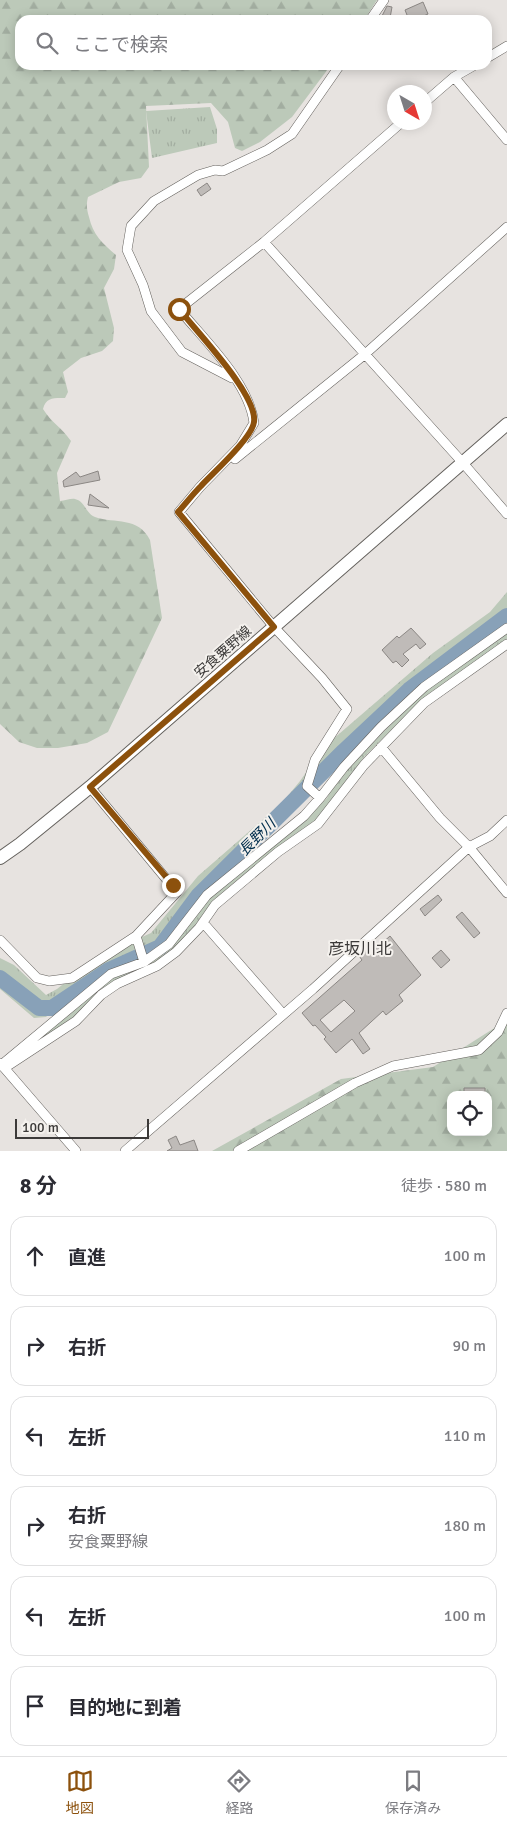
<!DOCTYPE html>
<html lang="ja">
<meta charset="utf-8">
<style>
:root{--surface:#fff;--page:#f2f2f3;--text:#2b2b33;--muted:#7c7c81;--line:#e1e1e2;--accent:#8c510d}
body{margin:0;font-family:Signika,"Noto Sans JP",sans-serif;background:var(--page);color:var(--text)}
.controls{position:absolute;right:15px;bottom:15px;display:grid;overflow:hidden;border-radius:10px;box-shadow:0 2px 12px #0003}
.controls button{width:45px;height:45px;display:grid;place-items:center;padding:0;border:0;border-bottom:1px solid var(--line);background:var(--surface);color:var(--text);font:25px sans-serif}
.compass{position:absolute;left:387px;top:85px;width:45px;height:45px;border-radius:50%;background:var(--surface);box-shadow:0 2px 12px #0003;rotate:141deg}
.scale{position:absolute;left:15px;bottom:12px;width:134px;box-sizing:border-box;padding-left:5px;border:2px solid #3c3a39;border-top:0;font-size:14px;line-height:18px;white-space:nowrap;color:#3c3a39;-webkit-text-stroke:4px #f4f1ed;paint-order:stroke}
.stop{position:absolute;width:15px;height:15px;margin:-11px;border:4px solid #8c510d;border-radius:50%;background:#fff}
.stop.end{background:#8c510d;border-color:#fff;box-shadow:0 1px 5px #0008}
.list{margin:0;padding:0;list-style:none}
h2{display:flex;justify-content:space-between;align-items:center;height:65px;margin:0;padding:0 20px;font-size:21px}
h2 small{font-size:16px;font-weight:400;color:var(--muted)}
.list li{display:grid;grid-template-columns:32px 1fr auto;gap:15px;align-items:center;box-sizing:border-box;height:80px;margin:0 10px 10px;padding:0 10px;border:1px solid var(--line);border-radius:15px}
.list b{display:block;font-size:19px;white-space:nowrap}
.list p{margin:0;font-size:16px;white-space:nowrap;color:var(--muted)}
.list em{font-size:16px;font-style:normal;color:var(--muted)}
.icon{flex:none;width:28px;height:28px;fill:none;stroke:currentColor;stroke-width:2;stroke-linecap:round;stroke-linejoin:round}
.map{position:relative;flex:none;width:507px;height:1151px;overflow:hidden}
.search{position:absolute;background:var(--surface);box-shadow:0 2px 12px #0003;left:15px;right:15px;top:15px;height:55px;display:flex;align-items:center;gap:12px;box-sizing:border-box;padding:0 18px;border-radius:15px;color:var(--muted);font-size:19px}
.sheet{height:605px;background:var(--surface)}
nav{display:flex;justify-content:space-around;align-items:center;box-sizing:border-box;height:70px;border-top:1px solid var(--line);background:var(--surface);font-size:14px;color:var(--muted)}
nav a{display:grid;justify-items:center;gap:2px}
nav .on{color:var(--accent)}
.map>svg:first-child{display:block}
</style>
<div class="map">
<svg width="507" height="1151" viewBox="0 0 507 1151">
<defs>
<pattern id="grass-tufts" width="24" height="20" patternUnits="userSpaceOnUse" patternTransform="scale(1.25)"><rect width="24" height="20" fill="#bcc9b9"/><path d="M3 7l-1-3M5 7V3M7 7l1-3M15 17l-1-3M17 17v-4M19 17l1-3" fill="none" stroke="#a2ada0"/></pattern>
<pattern id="forest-firs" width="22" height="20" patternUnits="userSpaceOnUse" patternTransform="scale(1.25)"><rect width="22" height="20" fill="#bcc9b9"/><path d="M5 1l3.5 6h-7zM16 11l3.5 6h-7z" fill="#a2ada0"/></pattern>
</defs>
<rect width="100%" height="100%" fill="#e7e3e0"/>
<!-- grass -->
<path fill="url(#grass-tufts)" d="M 210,107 L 217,129 L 217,143 L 152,158 L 146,111 Z
M 507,592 L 507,611 L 429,670 L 341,750 L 294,809 L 199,892 L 177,920 L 152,944 L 78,986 L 46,1017 L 34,1018 L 0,989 L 0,958 L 14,965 L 46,995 L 57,989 L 97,957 L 151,933 L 198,876 L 282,803 L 300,781 L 325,746 L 433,653 L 490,612 Z
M 507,631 L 507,640 L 426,696 L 364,757 L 344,787 L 318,818 L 235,882 L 211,903 L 191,931 L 177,948 L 161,960 L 141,971 L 11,1060 L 109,979 L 150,962 L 209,897 L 305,819 L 327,798 L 337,779 L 425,690 Z"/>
<!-- forest -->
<path fill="url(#forest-firs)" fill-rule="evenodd" d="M 0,0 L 377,0 L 364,20 L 20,20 L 20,65 L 331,65 L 292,117 L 260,142 L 242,151 L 235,148 L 228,122 L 211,103 L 146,106 L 149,167 L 141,178 L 119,182 L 88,197 C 86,205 87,210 89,217 C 93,235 102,243 116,255 L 114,269 L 104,288 L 114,328 L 113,341 L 102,351 L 81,358 L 63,372 L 68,392 L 65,398 C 54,398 46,397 43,409 C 51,422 62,428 71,441 L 57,473 L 60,501 C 65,501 71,498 75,499 C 85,501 86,514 95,517 C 115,524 138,516 150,540 L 162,618 L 108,732 L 87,743 L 58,748 L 37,748 L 19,742 L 0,724 Z
M 507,1020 L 507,1151 L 212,1151 L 341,1079 L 433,1067 ZM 451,1095 L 488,1095 L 488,1132 L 451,1132 Z"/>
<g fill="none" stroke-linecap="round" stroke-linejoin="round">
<!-- river -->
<path stroke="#88a1b8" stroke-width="16" d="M 0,978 L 39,1008 L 52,1008 L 109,970 L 160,947 L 198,896 L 344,751 L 409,690 L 507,616"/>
</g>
<!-- building -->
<path fill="#bfbbb8" stroke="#8b8784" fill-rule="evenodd" d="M 423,2 L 428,14 L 415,20 L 409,20 L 405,10 Z
M 387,6 L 392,7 L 390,18 L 382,16 Z
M 207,183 L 211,189 L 201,196 L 197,190 Z
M 98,471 L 100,480 L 64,487 L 63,481 L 76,472 L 80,477 Z
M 90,494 L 109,508 L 88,505 Z
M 411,628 L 426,644 L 420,649 L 416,644 L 403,654 L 409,660 L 402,667 L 396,661 L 393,663 L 382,650 L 397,636 L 399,638 Z
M 438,895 L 442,900 L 425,916 L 420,909 Z
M 462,912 L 480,933 L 474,938 L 456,917 Z
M 390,936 L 421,975 L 399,995 L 403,1001 L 386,1015 L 383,1011 L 359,1033 L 370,1049 L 363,1054 L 352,1039 L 336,1053 L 324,1039 L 326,1037 L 315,1025 L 313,1026 L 302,1013 L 362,960 L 359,956 L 367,948 L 371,953 ZM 344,1000 L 355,1011 L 331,1032 L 320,1020 Z
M 441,950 L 450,960 L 441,968 L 432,958 Z
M 464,1088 L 485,1088 L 485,1095 L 464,1095 Z
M 176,1136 L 180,1145 L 194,1140 L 198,1151 L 167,1151 L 172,1148 L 168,1140 Z"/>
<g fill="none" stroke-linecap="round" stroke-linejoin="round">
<!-- street casing -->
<g stroke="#64615d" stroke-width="10">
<path id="street" d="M 370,20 L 384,0
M 487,58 L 507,46
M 454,77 L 507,140
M 424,103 L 454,77 L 475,65
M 264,242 L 463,463 L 507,514
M 232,378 L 182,352 L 151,311 L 143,285 L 127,250 L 131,226 L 154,201 L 198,175 L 215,170 L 223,171 L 267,150 L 292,134 L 340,65
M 235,459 L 364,355 L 507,227
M 381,747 L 440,818 L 469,847 L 507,893
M 320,798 L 307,786 L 315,760 L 347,709 L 322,678 L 274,627 L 179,512 L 200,487 L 240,446 L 254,423 C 249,382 205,341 179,309 L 264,242 L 402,122
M 206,926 L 283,1014
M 136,936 L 144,962
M 0,940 L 37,978 L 49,981 L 72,978 L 136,936 L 177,892 L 90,787
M 0,1063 L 76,1151
M 9,1065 L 76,1021 L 101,995 L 117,984 L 157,966 L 176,952 L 199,928 L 215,905 L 278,852 L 318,824 L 364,765 L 424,703 L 507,644
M 0,1066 L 111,974 L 144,962 L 169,944 L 207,895 L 304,816 L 320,798 L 344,767 L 381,727 L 424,687 L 507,628
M 125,1151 L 313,989 L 469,847 L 490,836 L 507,820
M 238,1151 L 355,1083 L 393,1066 L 479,1050 L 498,1032 L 507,1013"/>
</g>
<!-- secondary casing -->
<g stroke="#64615d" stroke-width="14">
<path id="secondary" d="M 0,858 L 20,844 L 90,787 L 507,424"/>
</g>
<!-- street -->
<use href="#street" stroke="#fff" stroke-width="9"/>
<!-- secondary -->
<use href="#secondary" stroke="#fff" stroke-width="12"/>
</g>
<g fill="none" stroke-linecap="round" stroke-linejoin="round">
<!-- route -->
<path stroke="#8c510d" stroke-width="6" d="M 173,885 L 90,787 L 274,627 L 178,512 C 186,503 193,494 201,486 C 213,473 252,438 254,422 C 258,395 196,331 179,309"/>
</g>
<g text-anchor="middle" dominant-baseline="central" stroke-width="4" stroke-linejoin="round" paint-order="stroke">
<!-- street labels -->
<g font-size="14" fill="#3c3a39" stroke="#f4f1ed">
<text transform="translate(223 652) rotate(-41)">安食粟野線</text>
</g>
<!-- water labels -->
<g font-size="15" font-style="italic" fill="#002d4c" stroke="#f4f1ed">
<text transform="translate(257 837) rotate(-45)">長野川</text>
</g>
<!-- quarter labels -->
<g font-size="16" fill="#3c3a39" stroke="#f4f1ed">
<text x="360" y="949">彦坂川北</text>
</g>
</g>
</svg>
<div class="controls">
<button><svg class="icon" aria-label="locate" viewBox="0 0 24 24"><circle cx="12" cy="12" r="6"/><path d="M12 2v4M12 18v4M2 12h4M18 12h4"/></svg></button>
</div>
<svg class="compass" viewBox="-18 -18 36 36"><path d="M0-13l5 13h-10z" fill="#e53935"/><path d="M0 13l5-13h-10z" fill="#7c7c81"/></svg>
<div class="scale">100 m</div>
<div class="stop" style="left:179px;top:309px"></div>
<div class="stop end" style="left:173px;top:885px"></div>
<div class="search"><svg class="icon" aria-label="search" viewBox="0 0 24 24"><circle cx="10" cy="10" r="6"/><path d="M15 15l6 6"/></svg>ここで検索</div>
</div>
<section class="sheet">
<h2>8 分<small>徒歩 · 580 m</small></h2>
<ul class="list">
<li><svg class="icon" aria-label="ahead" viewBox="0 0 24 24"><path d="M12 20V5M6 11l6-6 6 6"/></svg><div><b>直進</b></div><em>100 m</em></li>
<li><svg class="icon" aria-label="right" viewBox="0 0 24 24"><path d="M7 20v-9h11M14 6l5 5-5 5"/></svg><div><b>右折</b></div><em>90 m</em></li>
<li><svg class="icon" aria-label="left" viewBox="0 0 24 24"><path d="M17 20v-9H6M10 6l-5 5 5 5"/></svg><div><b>左折</b></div><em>110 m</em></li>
<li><svg class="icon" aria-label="right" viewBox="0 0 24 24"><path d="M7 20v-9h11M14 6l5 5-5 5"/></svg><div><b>右折</b><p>安食粟野線</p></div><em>180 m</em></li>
<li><svg class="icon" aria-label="left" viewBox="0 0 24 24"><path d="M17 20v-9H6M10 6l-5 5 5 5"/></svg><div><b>左折</b></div><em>100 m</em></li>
<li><svg class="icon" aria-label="arrive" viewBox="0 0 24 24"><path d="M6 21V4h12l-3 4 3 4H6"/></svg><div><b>目的地に到着</b></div></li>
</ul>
</section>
<nav>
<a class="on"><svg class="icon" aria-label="map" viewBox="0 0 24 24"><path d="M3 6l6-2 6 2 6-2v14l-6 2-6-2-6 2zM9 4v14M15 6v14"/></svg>地図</a>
<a><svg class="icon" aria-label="directions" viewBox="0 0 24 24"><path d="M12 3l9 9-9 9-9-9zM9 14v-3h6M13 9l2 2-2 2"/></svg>経路</a>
<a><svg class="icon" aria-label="saved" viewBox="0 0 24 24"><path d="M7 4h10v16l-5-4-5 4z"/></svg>保存済み</a>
</nav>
